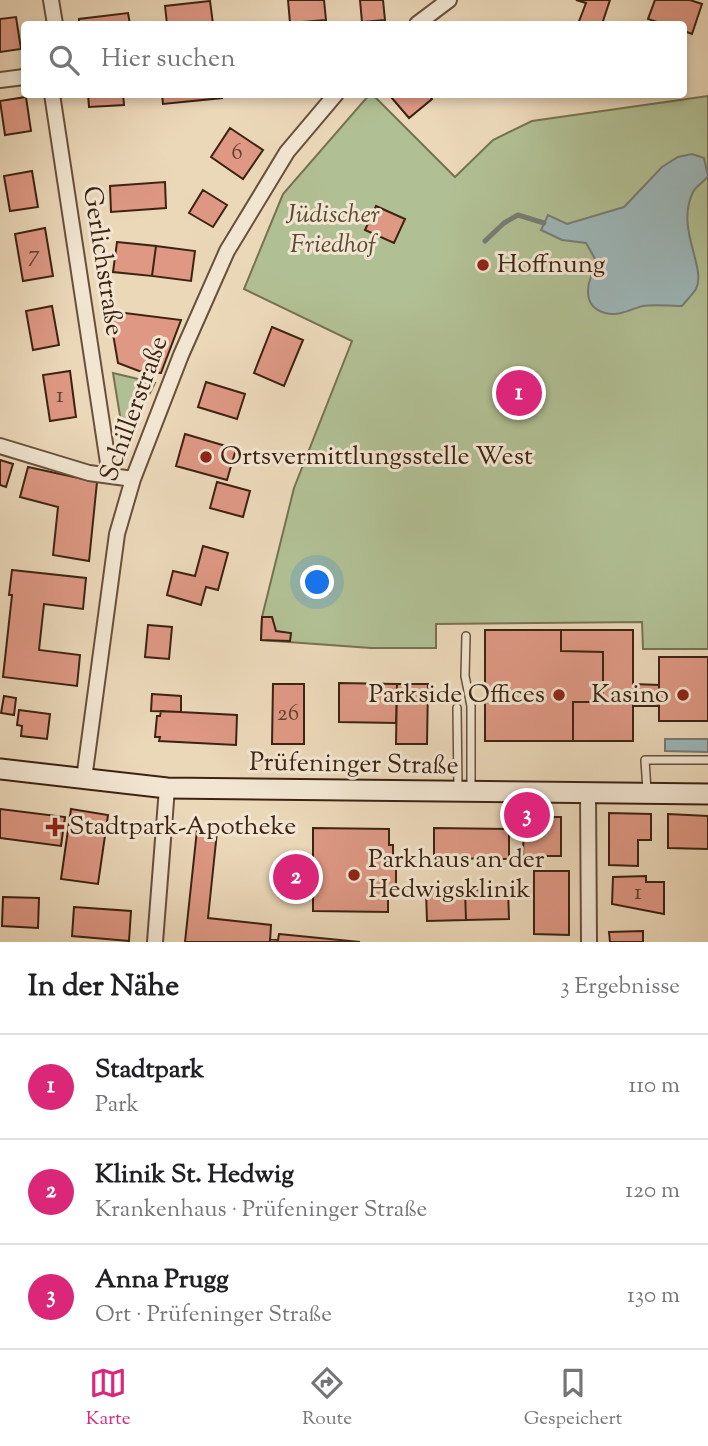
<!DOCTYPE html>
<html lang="de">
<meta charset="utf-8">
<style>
:root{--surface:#fff;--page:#f6f6f6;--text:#202124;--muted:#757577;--line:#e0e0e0;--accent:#db2777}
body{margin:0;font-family:"Sorts Mill Goudy",serif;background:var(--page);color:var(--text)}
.you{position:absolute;left:318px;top:583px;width:24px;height:24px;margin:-18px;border:5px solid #fff;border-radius:50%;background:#1a73e8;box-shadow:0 0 0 10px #1a73e833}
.badge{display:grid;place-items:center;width:46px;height:46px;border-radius:50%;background:var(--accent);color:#fff;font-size:23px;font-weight:700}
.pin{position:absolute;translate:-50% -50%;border:4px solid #fff;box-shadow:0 2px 7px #0006}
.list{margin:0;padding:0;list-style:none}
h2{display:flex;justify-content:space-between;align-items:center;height:91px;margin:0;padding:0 28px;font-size:30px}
h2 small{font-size:23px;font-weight:400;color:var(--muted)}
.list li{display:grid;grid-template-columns:46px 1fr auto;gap:21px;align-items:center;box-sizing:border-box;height:105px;padding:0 28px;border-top:2px solid var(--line)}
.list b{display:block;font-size:26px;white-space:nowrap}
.list p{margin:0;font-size:23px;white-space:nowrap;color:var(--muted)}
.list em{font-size:23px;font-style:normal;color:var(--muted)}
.icon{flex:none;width:38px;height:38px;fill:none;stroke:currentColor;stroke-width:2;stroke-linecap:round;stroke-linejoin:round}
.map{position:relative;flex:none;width:708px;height:942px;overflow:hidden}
.search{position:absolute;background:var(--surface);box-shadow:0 4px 10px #0003;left:21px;right:21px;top:21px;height:77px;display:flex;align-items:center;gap:18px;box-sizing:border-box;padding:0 24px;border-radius:7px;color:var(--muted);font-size:26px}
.sheet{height:406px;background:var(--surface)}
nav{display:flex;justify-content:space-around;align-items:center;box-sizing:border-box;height:98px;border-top:2px solid var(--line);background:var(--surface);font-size:19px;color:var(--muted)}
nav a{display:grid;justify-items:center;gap:4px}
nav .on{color:var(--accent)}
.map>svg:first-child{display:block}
</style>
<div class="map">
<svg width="708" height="942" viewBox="0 0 708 942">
<rect width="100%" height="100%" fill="#ebd8b9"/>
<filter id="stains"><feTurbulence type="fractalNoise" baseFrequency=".00286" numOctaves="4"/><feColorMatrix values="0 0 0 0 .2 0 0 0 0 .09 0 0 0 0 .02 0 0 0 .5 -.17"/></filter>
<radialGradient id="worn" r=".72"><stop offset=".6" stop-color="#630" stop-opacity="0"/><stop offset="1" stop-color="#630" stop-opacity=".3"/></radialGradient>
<!-- green -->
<path fill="#b1c094" stroke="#777252" stroke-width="2" d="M 369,95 L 373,95 L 455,177 L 493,140 L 532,121 L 708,96 L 708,649 L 643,649 L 642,622 L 436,624 L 436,648 L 371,648 L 261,640 L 262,617 L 294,488 L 352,341 L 244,289 L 283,194 Z
M 113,373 L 155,383 L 134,425 L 121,422 Z"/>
<!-- water -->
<path fill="#9cb7ba" stroke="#767c76" stroke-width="2" d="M 692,154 L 704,158 L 708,176 C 704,182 696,186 693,192 C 675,229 707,267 696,289 C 692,295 686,301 682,306 C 669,306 655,304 643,306 C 630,309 619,317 605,313 C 580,306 587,279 598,264 L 586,243 L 562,240 L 541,230 L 548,215 L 567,224 L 624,207 L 662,167 L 678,157 Z
M 665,739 L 708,739 L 708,752 L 665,751 Z"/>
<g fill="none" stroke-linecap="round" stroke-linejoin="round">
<!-- stream -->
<path stroke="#767c76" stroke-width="5" d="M 485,241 L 504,223 L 518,215 L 544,223"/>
</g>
<!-- building -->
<path fill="#de9884" stroke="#3d2311" stroke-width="2" d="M 288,0 L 324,0 L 326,20 L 290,23 Z
M 360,0 L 383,0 L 385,20 L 362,22 Z
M 576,0 L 610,0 L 602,24 L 578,24 L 586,3 Z
M 655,0 L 690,0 L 702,4 L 692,34 L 684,31 L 684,24 L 663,24 L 648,19 Z
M 210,1 L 213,24 L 167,24 L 165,6 Z
M 128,13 L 130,24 L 79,24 L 79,19 Z
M 16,17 L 21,49 L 0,52 L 0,19 Z
M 88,94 L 123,94 L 124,105 L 89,107 Z
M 162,94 L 221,94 L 222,98 L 163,104 Z
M 394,94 L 428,94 L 432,99 L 409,118 L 391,97 Z
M 26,97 L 31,131 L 5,135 L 0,101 Z
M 230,128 L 263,150 L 243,179 L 211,157 Z
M 32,171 L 38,207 L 10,211 L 4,176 Z
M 165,182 L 166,208 L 111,212 L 110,186 Z
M 203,190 L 227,205 L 213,227 L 189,213 Z
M 376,206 L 405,219 L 394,243 L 365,230 Z
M 45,228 L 53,276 L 23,281 L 15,234 Z
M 117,242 L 156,246 L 152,276 L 113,272 Z
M 156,246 L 195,251 L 191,281 L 152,276 Z
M 52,306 L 59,345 L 33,350 L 26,311 Z
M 109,311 L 181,320 L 161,373 L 139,371 L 118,363 Z
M 272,327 L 303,340 L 284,386 L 254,373 Z
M 70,371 L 76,417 L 50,421 L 43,375 Z
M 206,382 L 245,394 L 237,419 L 198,407 Z
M 185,434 L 236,449 L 227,480 L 176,466 Z
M 0,460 L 13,464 L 6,487 L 0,485 Z
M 28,467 L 97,482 L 89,561 L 53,555 L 58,507 L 20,497 Z
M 217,482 L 250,491 L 243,517 L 210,508 Z
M 203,546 L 228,553 L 218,590 L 206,587 L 201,605 L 167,595 L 173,571 L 195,576 Z
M 12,570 L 86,578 L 83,609 L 44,604 L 39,650 L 80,655 L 77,686 L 3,677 L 12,595 L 9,595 Z
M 262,617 L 272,617 L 276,631 L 291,633 L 290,641 L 261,640 Z
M 148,625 L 172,627 L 169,659 L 145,657 Z
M 485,630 L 633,630 L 633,741 L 485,741 Z
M 561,630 L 633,630 L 633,741 L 573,741 L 573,702 L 603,702 L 603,652 L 561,651 Z
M 659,657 L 708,657 L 708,721 L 659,721 Z
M 339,683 L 397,684 L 396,723 L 339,722 Z
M 273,684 L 304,684 L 304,744 L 272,744 Z
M 397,684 L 428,684 L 427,744 L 396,744 Z
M 633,684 L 659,685 L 659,706 L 633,706 Z
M 152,694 L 181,696 L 181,712 L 151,711 Z
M 4,696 L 16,698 L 14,715 L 1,713 Z
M 19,710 L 50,714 L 47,739 L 21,736 L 22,726 L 17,725 Z
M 161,711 L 237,715 L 236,745 L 159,741 L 160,737 L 155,737 L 157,716 L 160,716 Z
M 0,809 L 65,817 L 61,846 L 0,838 Z
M 71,809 L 108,815 L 98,884 L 61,879 Z
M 609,813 L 651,814 L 651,840 L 638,840 L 638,866 L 609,865 Z
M 668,814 L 708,816 L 708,849 L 668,848 Z
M 524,817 L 561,817 L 561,856 L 523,856 Z
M 313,828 L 389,829 L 389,845 L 393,845 L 393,861 L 396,861 L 396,889 L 388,889 L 388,912 L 313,911 Z
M 434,828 L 509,829 L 509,859 L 434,858 Z
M 197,830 L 217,832 L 208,918 L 271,925 L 270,942 L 185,942 Z
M 534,871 L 569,871 L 569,935 L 534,934 Z
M 646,876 L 646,882 L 664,882 L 664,914 L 612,904 L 613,877 Z
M 508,889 L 509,919 L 466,920 L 465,890 Z
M 465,890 L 466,920 L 427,921 L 426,891 Z
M 3,897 L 39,898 L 38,928 L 2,926 Z
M 74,907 L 131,911 L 129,941 L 72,936 Z
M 643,931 L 643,942 L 610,942 L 609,932 Z
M 279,934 L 360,942 L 270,942 L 270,939 L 278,940 Z"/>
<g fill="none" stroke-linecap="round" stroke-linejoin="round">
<!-- lane casing -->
<g stroke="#68503b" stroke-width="10">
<path id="lane" d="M 466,636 L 465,676 L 471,706 L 471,789
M 457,708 L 458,788
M 647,791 L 645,760 L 708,760"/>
</g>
<!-- street casing -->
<g stroke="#68503b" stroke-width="18">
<path id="street" d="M 51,0 L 55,24
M 417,24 L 449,0
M 0,80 L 24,77
M 52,94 L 110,476
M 0,446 L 89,473 L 133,479
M 84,779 L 117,534 L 133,479 L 181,355 L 227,251 L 287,152 L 336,94
M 588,794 L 589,942
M 155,942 L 167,788"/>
</g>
<!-- secondary casing -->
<g stroke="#3d2311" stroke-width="23">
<path id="secondary" d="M 0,769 L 167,788 L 708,794"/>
</g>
<!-- lane -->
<use href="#lane" stroke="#f2e6d2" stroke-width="7"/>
<!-- street -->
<use href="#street" stroke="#f2e6d2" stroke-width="14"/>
<!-- secondary -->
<use href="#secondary" stroke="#f2e6d2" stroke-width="19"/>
</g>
<!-- markers -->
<g fill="#8f2418" stroke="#f2e6d2" stroke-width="2.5">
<circle cx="483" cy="265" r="7"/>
<circle cx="206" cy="457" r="7"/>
<circle cx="559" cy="695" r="7"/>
<circle cx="683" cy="695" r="7"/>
<path d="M51.5 816.5h7v7h7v7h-7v7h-7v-7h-7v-7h7z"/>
<circle cx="354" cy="875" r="7"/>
</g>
<g text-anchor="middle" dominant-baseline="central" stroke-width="6" stroke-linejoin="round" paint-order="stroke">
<!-- number labels -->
<g font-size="23" fill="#65402e">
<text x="237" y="153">6</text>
<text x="34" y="255">7</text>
<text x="60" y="396">1</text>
<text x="288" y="714">26</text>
<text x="638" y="893">1</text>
</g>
<!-- park labels -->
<g font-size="26" font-style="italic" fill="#5a4a32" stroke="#f2e6d2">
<text x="333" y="215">Jüdischer<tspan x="333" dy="30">Friedhof</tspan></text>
</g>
<!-- street labels -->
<g font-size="26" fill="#3d2311" stroke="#f2e6d2">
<text transform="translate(102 261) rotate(81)">Gerlichstraße</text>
<text transform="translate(135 409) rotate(-70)">Schillerstraße</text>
<text transform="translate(354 765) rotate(1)">Prüfeninger Straße</text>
</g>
<!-- poi labels -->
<g font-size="26" fill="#3d2311" stroke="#f2e6d2" text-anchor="start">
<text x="497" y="265">Hoffnung</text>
<text x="220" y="457">Ortsvermittlungsstelle West</text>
<text x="545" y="695" text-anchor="end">Parkside Offices</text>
<text x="669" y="695" text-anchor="end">Kasino</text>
<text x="69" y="827">Stadtpark-Apotheke</text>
<text x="368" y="860">Parkhaus an der<tspan x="368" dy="30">Hedwigsklinik</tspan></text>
</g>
</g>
<rect width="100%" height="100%" filter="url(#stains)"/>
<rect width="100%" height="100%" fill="url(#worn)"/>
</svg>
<div class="you"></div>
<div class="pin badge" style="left:519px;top:393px">1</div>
<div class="pin badge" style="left:296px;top:877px">2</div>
<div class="pin badge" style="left:527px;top:815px">3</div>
<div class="search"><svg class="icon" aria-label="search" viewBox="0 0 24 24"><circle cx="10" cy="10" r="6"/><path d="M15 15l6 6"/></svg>Hier suchen</div>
</div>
<section class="sheet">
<h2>In der Nähe<small>3 Ergebnisse</small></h2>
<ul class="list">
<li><span class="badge">1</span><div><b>Stadtpark</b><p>Park</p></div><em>110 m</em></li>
<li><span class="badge">2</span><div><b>Klinik St. Hedwig</b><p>Krankenhaus · Prüfeninger Straße</p></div><em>120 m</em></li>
<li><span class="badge">3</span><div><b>Anna Prugg</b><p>Ort · Prüfeninger Straße</p></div><em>130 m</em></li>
</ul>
</section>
<nav>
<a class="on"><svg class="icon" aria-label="map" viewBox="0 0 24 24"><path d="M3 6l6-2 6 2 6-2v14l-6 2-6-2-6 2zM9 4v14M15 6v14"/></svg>Karte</a>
<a><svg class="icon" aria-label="directions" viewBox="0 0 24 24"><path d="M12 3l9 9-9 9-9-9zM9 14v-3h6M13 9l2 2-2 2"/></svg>Route</a>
<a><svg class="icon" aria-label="saved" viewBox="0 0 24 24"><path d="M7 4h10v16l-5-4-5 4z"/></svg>Gespeichert</a>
</nav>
